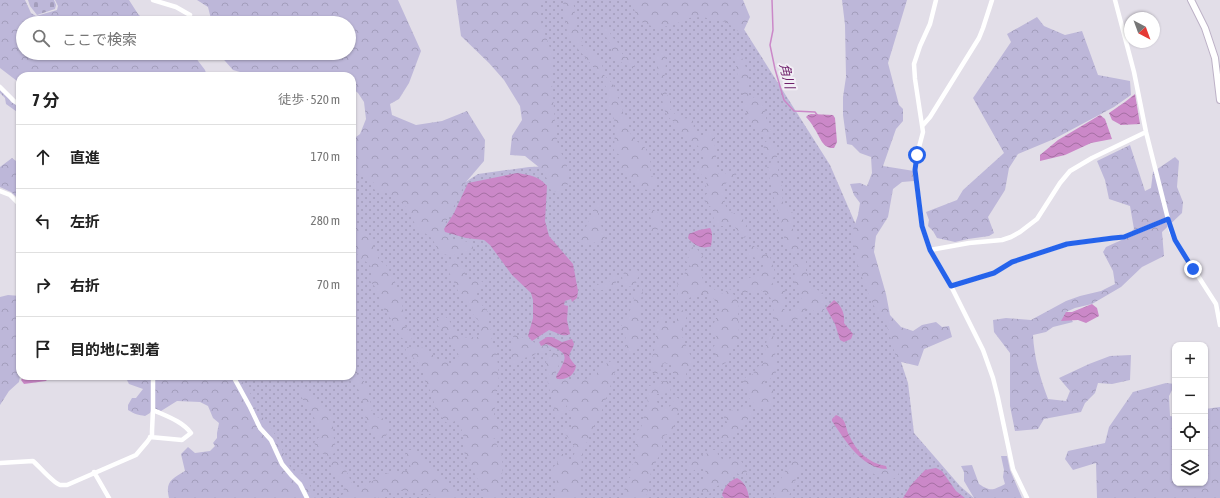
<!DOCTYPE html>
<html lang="ja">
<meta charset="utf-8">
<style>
:root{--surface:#fff;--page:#f6f6f6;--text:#222;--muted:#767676;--line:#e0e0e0}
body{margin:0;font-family:"Asap Condensed","Noto Sans JP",sans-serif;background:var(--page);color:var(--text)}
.controls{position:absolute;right:12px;bottom:12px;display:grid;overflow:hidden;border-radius:8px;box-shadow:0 1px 3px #0004}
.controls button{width:36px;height:36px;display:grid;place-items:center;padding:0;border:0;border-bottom:1px solid var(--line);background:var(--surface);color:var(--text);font:20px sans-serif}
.compass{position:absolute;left:1124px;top:12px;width:36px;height:36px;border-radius:50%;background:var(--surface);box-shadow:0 1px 3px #0004;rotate:139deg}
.stop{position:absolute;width:12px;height:12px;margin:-9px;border:3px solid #2563eb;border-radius:50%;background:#fff}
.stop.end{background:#2563eb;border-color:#fff;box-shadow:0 1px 4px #0008}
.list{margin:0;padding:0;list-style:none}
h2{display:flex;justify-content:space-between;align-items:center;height:52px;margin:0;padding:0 16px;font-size:17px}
h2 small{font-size:13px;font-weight:400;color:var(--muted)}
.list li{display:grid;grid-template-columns:26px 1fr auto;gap:12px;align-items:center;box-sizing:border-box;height:64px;padding:0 16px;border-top:1px solid var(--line)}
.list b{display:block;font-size:15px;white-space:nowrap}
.list em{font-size:13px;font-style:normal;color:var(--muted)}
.icon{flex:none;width:22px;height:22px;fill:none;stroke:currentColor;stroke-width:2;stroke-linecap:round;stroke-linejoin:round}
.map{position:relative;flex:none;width:1220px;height:498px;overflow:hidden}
.search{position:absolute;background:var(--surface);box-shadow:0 1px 3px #0004;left:16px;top:16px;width:340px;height:44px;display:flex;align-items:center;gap:10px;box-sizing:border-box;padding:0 14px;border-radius:22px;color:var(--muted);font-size:15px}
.panel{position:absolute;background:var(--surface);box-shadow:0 1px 3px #0004;left:16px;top:72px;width:340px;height:308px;border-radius:12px}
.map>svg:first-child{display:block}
</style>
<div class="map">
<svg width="1220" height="498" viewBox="0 0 1220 498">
<defs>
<pattern id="grass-dots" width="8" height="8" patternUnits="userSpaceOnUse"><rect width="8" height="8" fill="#bdb7d9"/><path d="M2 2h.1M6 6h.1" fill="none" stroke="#a39dbb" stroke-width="1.8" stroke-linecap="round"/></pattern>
<pattern id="forest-crowns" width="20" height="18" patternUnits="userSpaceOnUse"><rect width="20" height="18" fill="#bdb7d9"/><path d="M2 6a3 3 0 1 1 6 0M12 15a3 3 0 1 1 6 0" fill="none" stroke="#a39dbb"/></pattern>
<pattern id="cemetery-stones" width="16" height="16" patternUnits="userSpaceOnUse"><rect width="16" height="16" fill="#bdb7d9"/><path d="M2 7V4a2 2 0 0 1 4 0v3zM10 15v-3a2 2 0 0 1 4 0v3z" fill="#a39dbb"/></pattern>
<pattern id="water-waves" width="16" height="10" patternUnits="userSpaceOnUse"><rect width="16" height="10" fill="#cb88c8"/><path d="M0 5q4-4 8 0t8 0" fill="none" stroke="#a56fa3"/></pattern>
</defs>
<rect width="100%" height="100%" fill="#e2dee8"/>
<!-- grass -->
<path fill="url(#grass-dots)" d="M 528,0 L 655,0 L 740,23 L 830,165 L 859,232 L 874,280 L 908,383 L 914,433 L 960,486 L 974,498 L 292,498 L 226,376 L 352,376 L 352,168 L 461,185 L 478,174 L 529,167 L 554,166 Z"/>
<!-- forest -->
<path fill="url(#forest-crowns)" d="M 0,0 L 25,0 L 31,13 L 36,16 L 57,10 L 58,6 L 55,0 L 129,0 L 138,14 L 147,23 L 23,23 L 23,53 L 192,53 L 205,70 L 207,76 L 20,76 L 20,91 L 18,90 L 17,81 L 0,68 Z
M 197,0 L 398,0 L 421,51 L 409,83 L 399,99 L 390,104 L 392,115 L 416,125 L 442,121 L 467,111 L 485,140 L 484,161 L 466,182 L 442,230 L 452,240 L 464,241 L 473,243 L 473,250 C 464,253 448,259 440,252 C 436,249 435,242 432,239 C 428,234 421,232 417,227 C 412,220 410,212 404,205 C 400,201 392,195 386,193 C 381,190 379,193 372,188 L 374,183 L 365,176 L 352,175 L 352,140 L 360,134 L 366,119 L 364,102 L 358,93 L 352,88 L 352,76 L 254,76 L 233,70 L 218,53 L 349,53 L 349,23 L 212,23 L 208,7 Z
M 456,0 L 540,0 L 539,17 L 551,51 L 551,73 L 556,134 L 558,145 L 569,172 L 568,184 L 560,192 L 552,191 L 550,189 L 549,182 L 540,168 L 525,156 L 510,155 L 512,136 L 522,120 L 520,106 L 504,80 L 489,63 L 461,36 Z
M 563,0 L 573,0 L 577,27 L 582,38 L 581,45 L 593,54 L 602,64 L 604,75 L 613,84 L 615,93 L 622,104 L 623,112 L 627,117 L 631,135 L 635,140 L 644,146 L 648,153 L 651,164 L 650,173 L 655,180 L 655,188 L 648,190 L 640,189 L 635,180 L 624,173 L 620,167 L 621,160 L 620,155 L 614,152 L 615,123 L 612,113 L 608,107 L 607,102 L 609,95 L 606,87 L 597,71 L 571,41 L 567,32 Z
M 631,0 L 743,0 L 750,17 L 742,34 L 726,22 L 702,17 L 689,18 L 673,25 L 657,28 L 643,23 L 635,12 Z
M 842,0 L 907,0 L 888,63 L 899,105 L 903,109 L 903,121 L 896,129 L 883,166 L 914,171 L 914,181 L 902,182 L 893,189 L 888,217 L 876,236 L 874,252 L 886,294 L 890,315 L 901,327 L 913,331 L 922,325 L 936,322 L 942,327 L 949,326 L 952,337 L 924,349 L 918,366 L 897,361 L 887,326 L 874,306 L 864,283 L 857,263 L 853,243 L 853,230 L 858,215 L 860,203 L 854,195 L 850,184 L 860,183 L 867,186 L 872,173 L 871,157 L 860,153 L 852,145 L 847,144 L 843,115 L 843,97 L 846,77 L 845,25 Z
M 1037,17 L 1044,26 L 1065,35 L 1082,31 L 1098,75 L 1130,81 L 1131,95 L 1114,107 L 1054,139 L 1018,154 L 1009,168 L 1005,190 L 988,217 L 994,233 L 989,236 L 968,239 L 955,242 L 937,238 L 933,231 L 928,226 L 929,220 L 926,212 L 957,200 L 963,190 L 1004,153 L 973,98 L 1011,42 L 1007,34 Z
M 607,28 L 613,38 L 617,41 L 621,52 L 625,57 L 628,56 L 631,58 L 635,66 L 634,69 C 627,66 622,62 616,60 C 612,55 612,50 610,44 C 608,38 603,35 603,29 Z
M 660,50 L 665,53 L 666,63 L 664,80 L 661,82 C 657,73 656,62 657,52 Z
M 737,54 L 741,55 C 743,62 750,74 749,81 C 749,86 748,90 748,95 L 752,98 L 755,97 C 764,103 767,113 766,123 C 769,127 773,130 771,135 L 767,136 C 754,128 748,121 745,107 C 745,104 745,101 744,98 C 743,92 740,87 738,80 C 737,73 737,66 734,59 Z
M 0,89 L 8,96 L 11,102 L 20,107 L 20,114 L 6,104 L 5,98 L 0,93 Z
M 665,90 L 670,101 L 670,109 C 677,116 680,120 690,118 L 694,122 C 693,131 694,134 702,138 L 710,131 L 714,134 C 714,147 718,160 716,172 C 722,176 728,173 733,169 L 737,172 L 735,178 L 728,181 L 722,188 L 726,207 L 729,211 L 739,216 L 747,223 L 745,229 L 748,235 L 744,238 L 733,225 L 729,222 L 723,226 L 715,226 C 711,217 718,209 706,204 L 703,197 L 709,192 L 708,189 L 705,185 L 709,181 C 705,175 701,174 694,173 L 693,168 L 704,162 L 704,156 L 702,151 L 697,145 L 685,138 L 683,132 L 675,130 L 673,121 C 664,115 662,104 662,93 Z
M 768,140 C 778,150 777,156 778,169 C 778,172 780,175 781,178 C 782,186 782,195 783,204 L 793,213 L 791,226 L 796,235 L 798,242 L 802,248 L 801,251 L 794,252 L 788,248 L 784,243 C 785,228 779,216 775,202 C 772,191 770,179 767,168 L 771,162 C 768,154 764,152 763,144 Z
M 1130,145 L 1145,191 L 1151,188 L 1153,172 L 1175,157 L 1179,161 L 1177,187 L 1183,202 L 1182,213 L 1162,232 L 1164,256 L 1142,267 L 1121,287 L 1092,304 L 1075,308 L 1066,312 L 1073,322 L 1053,327 L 1046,332 L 1033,335 C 1034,357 1040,378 1048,399 L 1066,401 L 1070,391 L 1059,378 L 1089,364 L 1110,356 L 1131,355 L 1130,380 L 1112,384 L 1098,383 L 1095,393 L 1085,403 L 1081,412 L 1044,419 L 1038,429 L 1015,431 L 1010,406 L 1010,353 L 994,332 L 993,320 L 1006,318 L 1031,320 L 1066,301 L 1080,296 L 1101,291 L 1115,284 L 1113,271 L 1103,252 L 1106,247 L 1126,238 L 1134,229 L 1130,206 L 1109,199 L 1105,180 L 1097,161 Z
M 12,158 L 20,164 L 20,200 L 11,192 L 0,187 L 0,167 Z
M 597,201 L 601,203 C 600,205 599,207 598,210 C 597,217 604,231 605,239 L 601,241 L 585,245 L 575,240 L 586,227 L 590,218 L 593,215 L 593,208 Z
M 651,209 C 658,211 661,216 662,224 L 660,228 L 653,232 L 651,231 C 651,229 652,227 652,225 C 653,221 649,215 647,211 Z
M 352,225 L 363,232 L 371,241 L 379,260 L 386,265 L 393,277 L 402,300 L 404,324 L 409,332 L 412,340 L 407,341 L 400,337 L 393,322 L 382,307 L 376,288 L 370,281 C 376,262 366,265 356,253 C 355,252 353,250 352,248 C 350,242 352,232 352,225 Z
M 752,245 L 770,257 L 775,272 L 772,283 L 778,287 L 783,287 L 786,293 L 784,300 L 783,308 L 788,313 C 792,309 797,307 802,304 L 801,297 L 794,283 L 795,270 L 794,266 L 797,261 L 806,260 L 806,271 L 808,275 L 808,282 L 811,287 L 822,292 L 825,297 L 824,315 C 816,313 811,307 804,310 L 802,318 L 788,322 L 784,325 L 778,325 C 768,311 781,300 760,290 L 743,293 L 739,290 L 740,284 L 756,274 L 764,265 L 760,260 L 749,255 L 748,249 Z
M 689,246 L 697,249 L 703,256 L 699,265 L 701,275 L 705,284 L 722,294 L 730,289 L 739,303 L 738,317 L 739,333 L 738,340 L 729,354 L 730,358 L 728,362 L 721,365 L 716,364 L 715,353 L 712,349 C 713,347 716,344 717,341 C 718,335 711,332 713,326 C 715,319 719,314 720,307 C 717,304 715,300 712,297 C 703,288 689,297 682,304 L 677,302 C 677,294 679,288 677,281 L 684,278 L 685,271 L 691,267 L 685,260 L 690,256 Z
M 449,260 C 457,261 460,263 465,269 L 465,275 L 466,280 L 479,280 L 483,282 L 482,286 L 476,289 L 475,297 L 488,312 L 488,322 L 492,333 L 491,345 L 496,347 L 499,376 L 494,416 L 501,427 L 502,435 L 493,439 L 501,451 L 503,467 L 500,486 L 502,498 L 485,498 L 483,490 L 464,452 L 465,441 L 461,428 L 455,421 L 449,424 L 444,421 L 435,408 L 432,394 L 425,381 L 422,368 L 413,357 L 404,354 L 407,347 L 414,347 L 424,348 L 439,360 L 453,364 L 459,356 C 456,349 453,342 449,336 C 443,328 437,330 436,319 L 442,316 C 454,318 451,334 461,337 C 464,338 474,337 478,337 L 482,333 L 481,323 L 474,316 L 468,304 L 459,293 L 449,272 Z
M 625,270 L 632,271 L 637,270 L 640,272 L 636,283 L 632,287 L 627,286 L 622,278 Z
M 615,273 L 617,275 L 615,288 L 596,291 L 592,287 L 597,284 L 609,282 L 611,276 Z
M 642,288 L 643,295 C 641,298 639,300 639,303 C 639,318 649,355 624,353 L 627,343 L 625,341 L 626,335 L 623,332 L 619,331 L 619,328 L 623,324 L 621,321 L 627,317 L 634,301 L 633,296 L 637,289 Z
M 8,295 L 20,296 L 20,376 L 19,382 L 9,391 L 0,405 L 0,297 Z
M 681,310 L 688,312 L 681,334 L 693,361 C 689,367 685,372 686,379 L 679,381 L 673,376 L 673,368 L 670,364 L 664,363 L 660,367 L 659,373 L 655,374 L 651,372 L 650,366 L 655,347 L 657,328 L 660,315 L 665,318 L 664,323 L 674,326 L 677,323 L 677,314 Z
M 514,334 L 538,344 L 544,340 L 552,344 L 553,349 L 546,351 L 539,352 L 532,356 L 524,358 C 521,364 518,364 512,364 C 510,353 511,344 514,334 Z
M 772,335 L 778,342 L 775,355 L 776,375 L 770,379 L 765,379 L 764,384 L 775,392 L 771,398 L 771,405 L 769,410 L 757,407 L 749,398 L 749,392 L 744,388 L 743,382 L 746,377 L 753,374 L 757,367 L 763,364 L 767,338 Z
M 558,353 C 562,361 558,367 555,375 L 570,380 L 586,379 L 596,374 L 604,365 L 613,360 L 618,364 L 601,413 L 596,421 L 583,451 L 580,476 L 581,498 L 556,498 L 555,494 L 557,479 L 551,476 L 552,468 L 557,464 L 559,454 L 564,454 L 571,462 C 579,448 572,443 564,432 L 564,424 L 571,428 L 572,417 L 567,405 L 561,415 L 557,415 L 555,413 L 547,379 L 546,359 L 550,355 Z
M 352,369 C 369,378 369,400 374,417 C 377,417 382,418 384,419 C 391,424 387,435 384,440 C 364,432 366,416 362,398 C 360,391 354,383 351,376 L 352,376 Z
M 133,376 L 238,376 L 252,396 L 256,409 L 269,425 L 279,441 L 286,459 L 292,470 L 301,472 L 306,477 L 316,498 L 169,498 C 165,481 172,479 185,471 L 181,454 L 188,447 L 195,453 L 210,451 L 215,446 L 213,443 L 217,438 L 217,433 L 219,423 L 213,418 L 208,406 L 200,402 L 177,401 L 161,411 L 152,409 L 150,413 L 145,416 C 139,415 134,414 128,410 L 128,405 L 132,398 L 136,398 L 143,389 L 129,384 L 127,380 Z
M 664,381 L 669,381 L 671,393 L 657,394 L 657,402 L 662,408 L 667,409 L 672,404 L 675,397 L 682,400 L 672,431 L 662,437 L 662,450 L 651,472 L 647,494 L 645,498 L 623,498 C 624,490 626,482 631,476 L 630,467 C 632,465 633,464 635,462 C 637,458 635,438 635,432 L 640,429 L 643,423 L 644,414 L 648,403 L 647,397 L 649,386 Z
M 1166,383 L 1175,384 L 1169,396 L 1170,416 L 1175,417 L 1175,483 L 1205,483 L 1205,409 L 1220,407 L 1220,498 L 1097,498 L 1096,463 L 1073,470 L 1065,459 L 1068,451 L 1105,443 L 1109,427 L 1133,392 Z
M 299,385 L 308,389 L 321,408 L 327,411 L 332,417 L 334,440 L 337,452 L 328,456 L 320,452 L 314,443 L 319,437 L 319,428 L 312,413 L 300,395 Z
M 744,405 L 749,408 L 752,413 C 749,419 746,421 741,426 C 735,432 731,438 724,443 L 720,441 L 719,434 L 725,428 L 728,424 L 723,416 L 727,410 C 735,411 738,412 744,405 Z
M 832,422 L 840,432 L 845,443 L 852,450 L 850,451 C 844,443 838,433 830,428 Z
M 407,450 L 413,450 L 430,465 L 446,482 L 465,498 L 433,498 L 430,494 L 418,494 L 403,490 L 390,492 L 378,498 L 339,498 L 343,494 L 344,488 L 343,481 L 333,473 L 330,464 L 336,459 L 339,459 L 348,474 L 352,484 L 357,490 L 376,479 L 379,475 L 411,470 L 409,460 L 405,454 Z
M 710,450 L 717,450 L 718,455 L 723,460 L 729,459 L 731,458 L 741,461 L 747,469 L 746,475 L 740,475 L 737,473 C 730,475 727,478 724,484 L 714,487 L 707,497 C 695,489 704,479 706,469 L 701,466 L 693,471 L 688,470 L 686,466 L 688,461 L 700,459 L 700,456 L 708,453 Z
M 854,453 C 862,458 868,465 876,468 C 885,470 889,467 899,473 C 889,492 861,464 853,456 Z
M 1001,456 L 1007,456 L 1010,470 L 1022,498 L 974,498 L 964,481 L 964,472 L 961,466 L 972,465 L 979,484 C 991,492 993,490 1005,484 L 1003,477 L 1004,470 Z
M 801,459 L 801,465 L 799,472 L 789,496 L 788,498 L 772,498 C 776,490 787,463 794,460 C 796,459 798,459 801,459 Z"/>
<!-- cemetery -->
<path fill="url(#cemetery-stones)" d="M 28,0 L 54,0 L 56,5 L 55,9 L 37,15 L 30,6 Z"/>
<!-- water -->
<path fill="url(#water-waves)" d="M 1135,94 L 1140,124 L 1121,125 L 1112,120 L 1109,113 L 1125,102 Z
M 811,114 L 833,115 L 835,118 L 837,142 L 834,148 C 822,149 820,136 814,128 C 812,124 809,120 806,117 L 808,115 Z
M 1100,115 L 1105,119 L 1112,139 L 1091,143 L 1065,155 L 1040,161 L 1040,155 L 1058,140 Z
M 517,173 C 529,175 539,176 547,186 L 545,221 L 549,236 L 573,264 L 578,291 L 577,298 L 572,302 L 571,299 L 565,301 L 564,305 L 568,306 L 567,320 L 570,334 C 563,338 556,332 549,330 L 532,341 L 528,336 L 533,318 L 533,300 L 531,293 L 512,275 L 490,245 L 484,240 L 466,238 L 445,232 L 444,229 L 454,213 L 468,183 Z
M 710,228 C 713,232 712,240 711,246 C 702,250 694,245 688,238 L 689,234 L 699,230 Z
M 834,300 C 842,306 845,314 844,323 L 853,334 L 851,339 L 844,342 L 840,340 L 835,324 L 826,308 Z
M 1092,304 L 1097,308 L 1099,316 L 1086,323 L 1078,320 L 1061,321 L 1066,312 L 1072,312 Z
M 547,337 L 552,337 L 562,342 L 572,339 L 574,344 C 570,357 565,353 576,366 C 574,376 567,380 557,379 L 556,377 C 567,356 571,354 546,344 L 541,346 L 539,342 Z
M 24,376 L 50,376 L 46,381 L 24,384 L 21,380 Z
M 836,415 C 847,419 845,427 849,435 C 856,451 868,463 886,466 L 887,469 C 862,469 844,439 832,421 L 832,419 Z
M 936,468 L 942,471 L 956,491 L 965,498 L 903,498 L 911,485 L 925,470 Z
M 737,478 C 745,482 748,490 749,498 L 724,498 L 722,495 C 724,487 730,480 737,478 Z"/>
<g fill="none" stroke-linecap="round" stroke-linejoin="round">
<!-- stream -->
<path stroke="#cb88c8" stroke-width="1.5" d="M 772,0 L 773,30 L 770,45 L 775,69 L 784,100 L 794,111 L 815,112 L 818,116"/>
<!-- secondary casing -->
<g stroke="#bdb2c7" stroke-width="8">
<path id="secondary" d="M 1191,0 L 1205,28 L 1215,58 L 1220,100"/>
</g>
<!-- street -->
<path stroke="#fff" stroke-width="4.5" d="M 153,0 L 176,7 L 190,15
M 936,0 L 930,24 L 920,46 L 914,64 L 915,79 L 923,132 L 917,155 L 915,170 L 922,226 L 930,250 L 951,286 L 983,350 L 993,378 L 998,398 L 1013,469 L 1027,498
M 1115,0 L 1134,72 L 1146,132 L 1171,231 L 1175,240 L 1216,304 L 1220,325
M 0,87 L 14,101 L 20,105
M 923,125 L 930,117 L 979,38 L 983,28 L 992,0
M 0,191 L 10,195 L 20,205
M 930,250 L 969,243 L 1002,240 L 1011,237 L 1020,232 L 1037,219 L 1060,183 L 1070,171 L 1092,158 L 1146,132
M 951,286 L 994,273 L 1012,262 L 1067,244 L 1113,238 L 1124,237 L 1168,219
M 233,376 L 250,407 L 260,428 L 271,440 L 282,464 L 292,476 L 300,484 L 307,498
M 150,437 L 182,440 L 191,433 C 182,421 166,416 153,410
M 0,463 L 33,461 C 40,467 52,482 60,485 C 62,485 65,485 67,485 L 136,455 L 147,442 L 152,435 L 152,431 L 153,410 L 153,378 L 154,376
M 94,472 L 109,498"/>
<!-- secondary -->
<use href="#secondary" stroke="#fff" stroke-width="6"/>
</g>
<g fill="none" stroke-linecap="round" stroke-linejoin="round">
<!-- route -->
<path stroke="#2563eb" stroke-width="5" d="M 917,155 L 915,170 L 922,226 L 930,250 L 951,286 L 994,273 L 1012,262 L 1067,244 L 1113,238 L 1124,237 L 1168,219 L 1175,240 L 1193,269"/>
</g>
<g text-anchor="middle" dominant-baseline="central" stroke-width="4" stroke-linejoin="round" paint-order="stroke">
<!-- water labels -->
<g font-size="13" font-style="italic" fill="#6e1f6a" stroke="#f1eef5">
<text transform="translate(787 76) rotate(76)">角川</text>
</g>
</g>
</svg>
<div class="controls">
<button>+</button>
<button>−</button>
<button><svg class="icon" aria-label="locate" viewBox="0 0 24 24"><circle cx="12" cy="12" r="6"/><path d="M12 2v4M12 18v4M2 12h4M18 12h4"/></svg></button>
<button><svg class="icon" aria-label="layers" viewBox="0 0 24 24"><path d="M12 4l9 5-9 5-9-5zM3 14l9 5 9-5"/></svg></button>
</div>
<svg class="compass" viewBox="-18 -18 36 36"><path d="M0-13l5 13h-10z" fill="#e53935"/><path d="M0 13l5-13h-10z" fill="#767676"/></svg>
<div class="stop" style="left:917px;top:155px"></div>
<div class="stop end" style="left:1193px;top:269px"></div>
<div class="search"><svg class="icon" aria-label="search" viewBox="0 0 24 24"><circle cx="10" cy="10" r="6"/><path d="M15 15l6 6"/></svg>ここで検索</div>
<section class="panel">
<h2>7 分<small>徒歩 · 520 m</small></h2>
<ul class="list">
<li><svg class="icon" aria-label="ahead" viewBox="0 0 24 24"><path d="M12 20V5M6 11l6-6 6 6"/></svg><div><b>直進</b></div><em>170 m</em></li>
<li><svg class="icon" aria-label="left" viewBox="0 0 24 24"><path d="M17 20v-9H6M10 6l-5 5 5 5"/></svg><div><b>左折</b></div><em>280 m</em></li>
<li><svg class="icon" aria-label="right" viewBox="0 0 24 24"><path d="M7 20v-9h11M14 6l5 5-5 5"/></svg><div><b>右折</b></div><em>70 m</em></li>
<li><svg class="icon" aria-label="arrive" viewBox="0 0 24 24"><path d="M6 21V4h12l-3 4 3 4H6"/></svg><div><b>目的地に到着</b></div></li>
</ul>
</section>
</div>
